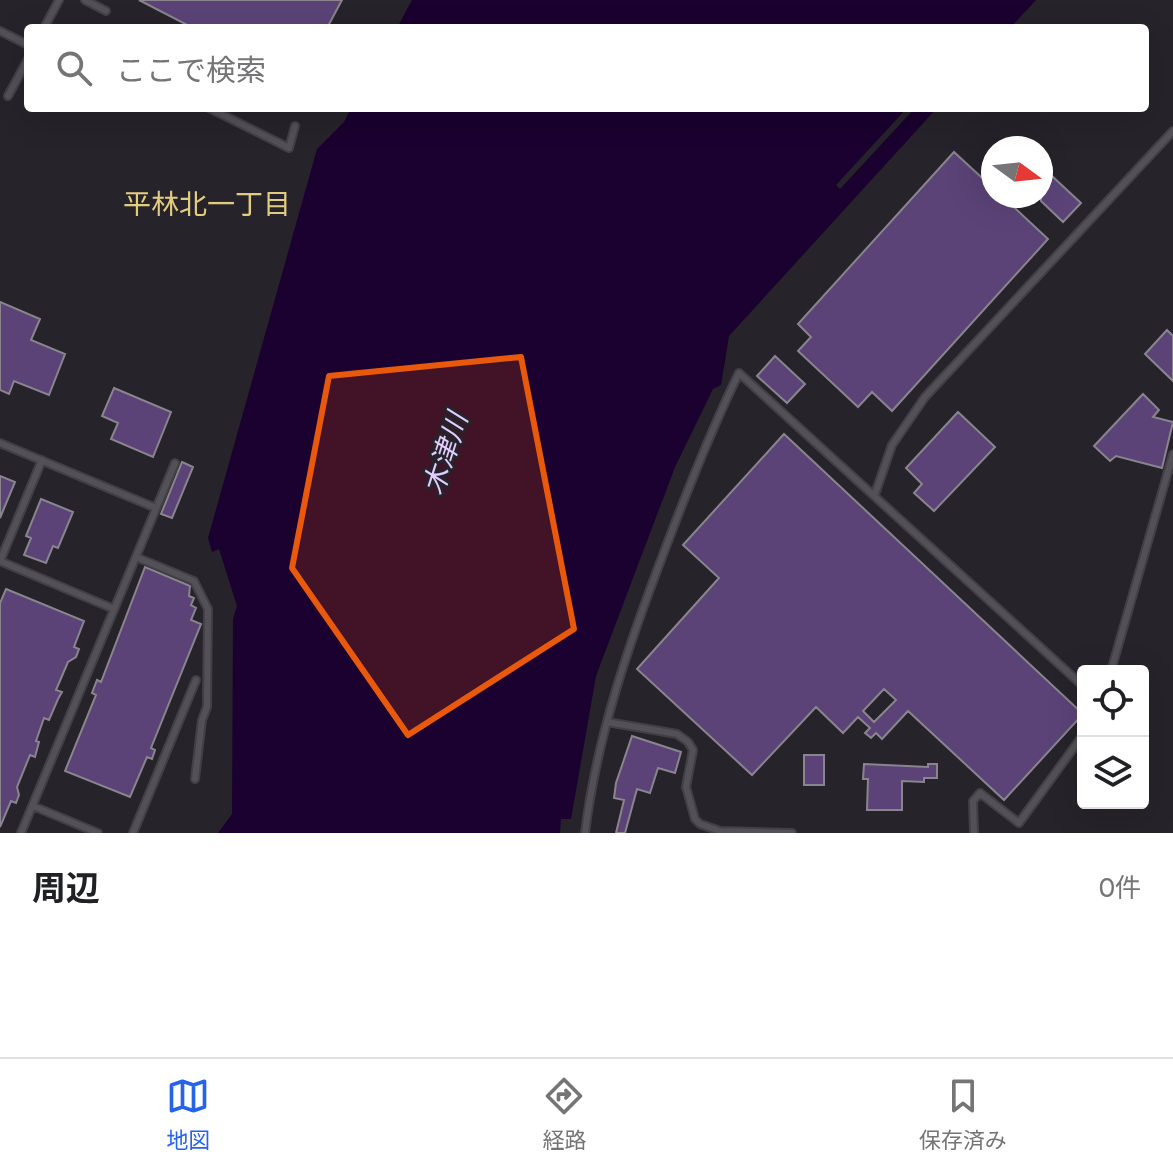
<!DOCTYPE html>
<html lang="ja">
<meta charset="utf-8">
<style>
:root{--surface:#fff;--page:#f6f6f6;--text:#202124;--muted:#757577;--line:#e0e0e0;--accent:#2563eb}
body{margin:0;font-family:"Varela Round","Noto Sans JP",sans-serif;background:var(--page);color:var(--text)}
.controls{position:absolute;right:24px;bottom:24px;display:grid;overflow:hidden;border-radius:8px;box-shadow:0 8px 32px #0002}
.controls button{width:72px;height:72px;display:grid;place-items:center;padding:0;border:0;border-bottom:2px solid var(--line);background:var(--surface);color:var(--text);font:40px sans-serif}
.compass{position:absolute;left:981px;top:136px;width:72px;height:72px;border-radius:50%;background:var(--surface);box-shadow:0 8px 32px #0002;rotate:105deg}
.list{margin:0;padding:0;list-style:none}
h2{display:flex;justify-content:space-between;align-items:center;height:104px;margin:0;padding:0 32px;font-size:34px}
h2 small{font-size:26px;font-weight:400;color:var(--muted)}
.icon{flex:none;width:44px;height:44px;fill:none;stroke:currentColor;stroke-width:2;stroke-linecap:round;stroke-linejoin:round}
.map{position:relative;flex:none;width:1173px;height:833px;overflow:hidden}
.search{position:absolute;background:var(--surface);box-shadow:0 8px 32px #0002;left:24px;right:24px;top:24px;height:88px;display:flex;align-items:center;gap:20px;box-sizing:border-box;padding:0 28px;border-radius:8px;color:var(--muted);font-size:30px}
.sheet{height:224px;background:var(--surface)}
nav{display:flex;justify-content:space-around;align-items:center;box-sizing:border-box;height:112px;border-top:2px solid var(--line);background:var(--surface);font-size:22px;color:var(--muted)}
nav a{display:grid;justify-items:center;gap:4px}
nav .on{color:var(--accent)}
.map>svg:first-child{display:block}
</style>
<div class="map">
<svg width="1173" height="833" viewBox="0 0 1173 833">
<rect width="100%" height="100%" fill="#26232a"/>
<!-- water -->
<path fill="#1a012f" d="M 412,0 L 1036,0 L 1010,28 L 397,28 Z
M 351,108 L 937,108 L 729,336 L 721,385 L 713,389 L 675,467 L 596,676 L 571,819 L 561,819 L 560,833 L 218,833 L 232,814 L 233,619 L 237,606 L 219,549 L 212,552 L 208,538 L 317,149 L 344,122 Z"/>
<!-- pier -->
<path fill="#26232a" d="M 907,108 L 915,108 L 840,189 L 836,185 Z"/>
<!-- building -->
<path fill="#5b4377" stroke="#88858d" stroke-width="2" fill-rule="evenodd" d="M 139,0 L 342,0 L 327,28 L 193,28 Z
M 954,152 L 993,188 L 993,196 L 1002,196 L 1048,239 L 892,411 L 872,392 L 858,407 L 798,351 L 811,337 L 798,324 Z
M 1052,176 L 1081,203 L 1063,222 L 1041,201 L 1041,188 Z
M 0,302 L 40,319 L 31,340 L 65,354 L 49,395 L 14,381 L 9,394 L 0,390 Z
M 1167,330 L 1173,336 L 1173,381 L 1145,354 Z
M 775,356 L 805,384 L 787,403 L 757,376 Z
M 114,388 L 171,412 L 153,457 L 111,439 L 118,423 L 102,416 Z
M 1143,394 L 1159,410 L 1153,417 L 1173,422 L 1162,468 L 1116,456 L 1110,461 L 1094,446 Z
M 958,412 L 995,447 L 934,511 L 914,493 L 922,484 L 906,468 Z
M 784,434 L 1083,714 L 1004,800 L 908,711 L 882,739 L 876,733 L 871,738 L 865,733 L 870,728 L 858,717 L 843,733 L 816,707 L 752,775 L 637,669 L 719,578 L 683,545 ZM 884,689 L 896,700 L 874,722 L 863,711 Z
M 182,462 L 193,467 L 172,518 L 161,514 Z
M 0,476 L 15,482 L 0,518 Z
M 41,499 L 73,512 L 58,548 L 53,546 L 46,563 L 24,555 L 31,538 L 26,536 Z
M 145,567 L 190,586 L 189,596 L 194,598 L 191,605 L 196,608 L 191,620 L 201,624 L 151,748 L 155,750 L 152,759 L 147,757 L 130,797 L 65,771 L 96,695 L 92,693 L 97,680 L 101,682 Z
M 6,589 L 84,621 L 74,647 L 79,649 L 76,657 L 68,662 L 56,690 L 62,692 L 58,699 L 49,720 L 44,718 L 36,741 L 39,742 L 35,757 L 30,755 L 17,787 L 19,795 L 16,803 L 11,801 L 0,827 L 0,603 Z
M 632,736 L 681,752 L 675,773 L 658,768 L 650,793 L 637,789 L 625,833 L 616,833 L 624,800 L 614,798 L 616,783 Z
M 804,755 L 824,755 L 824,785 L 804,785 Z
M 864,764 L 928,767 L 928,764 L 937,764 L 937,778 L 924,778 L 924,782 L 902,781 L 902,810 L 867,810 L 868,779 L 863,779 Z"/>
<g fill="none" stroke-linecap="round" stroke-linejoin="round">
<!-- service casing -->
<g stroke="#424045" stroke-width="10">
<path id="service" d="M 85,0 L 106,11
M 44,28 L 59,0
M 0,31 L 28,45
M 8,96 L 28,59
M 209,108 L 289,148 L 295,126
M 0,443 L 156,508
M 875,494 L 892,445 L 925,397 L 1173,131
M 136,557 L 194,581 L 208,609 L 207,707 L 202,720 L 195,779
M 0,561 L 114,609
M 0,561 L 42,460
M 1111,671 L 1173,454
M 607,722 L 677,734 L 688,742 L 693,750 L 686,787 L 695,819 L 700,824 L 720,831 L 792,833
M 33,806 L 98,833
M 21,833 L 175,463
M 133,833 L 196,680
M 585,833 C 597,735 629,644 664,552 C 687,491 710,432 739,373 L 1083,686
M 974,833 L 973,801 L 980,793 L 1019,823 L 1083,735"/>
</g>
<!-- service -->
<use href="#service" stroke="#535058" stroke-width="6"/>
</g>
<!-- marked area -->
<path fill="#e8590c" fill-opacity="0.2" stroke="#e8590c" stroke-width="6" stroke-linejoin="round" d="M 521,357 L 574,629 L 408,735 L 292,568 L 329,376 Z"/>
<g text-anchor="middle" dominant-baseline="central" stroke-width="6" stroke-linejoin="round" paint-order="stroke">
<!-- neighbourhood labels -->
<g font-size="28" fill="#e2cc7f" stroke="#26232a">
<text x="207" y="205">平林北一丁目</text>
</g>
<!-- water labels -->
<g font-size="28" font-style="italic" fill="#e1cdfe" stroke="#26232a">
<text transform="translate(446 454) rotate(-72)">木津川</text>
</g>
</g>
</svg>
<div class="controls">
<button><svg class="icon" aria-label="locate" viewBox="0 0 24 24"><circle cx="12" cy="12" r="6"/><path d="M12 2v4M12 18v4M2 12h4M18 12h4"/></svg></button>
<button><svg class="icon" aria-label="layers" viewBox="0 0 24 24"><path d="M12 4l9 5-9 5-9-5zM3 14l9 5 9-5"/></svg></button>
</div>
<svg class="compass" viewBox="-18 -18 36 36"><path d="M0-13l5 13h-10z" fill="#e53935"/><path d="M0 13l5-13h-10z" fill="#757577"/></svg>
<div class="search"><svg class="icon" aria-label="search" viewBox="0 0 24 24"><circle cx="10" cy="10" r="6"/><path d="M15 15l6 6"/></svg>ここで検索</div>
</div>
<section class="sheet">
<h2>周辺<small>0件</small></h2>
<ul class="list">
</ul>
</section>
<nav>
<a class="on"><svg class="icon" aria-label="map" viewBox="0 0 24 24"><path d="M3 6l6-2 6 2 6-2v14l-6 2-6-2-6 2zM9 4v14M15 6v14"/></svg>地図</a>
<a><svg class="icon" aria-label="directions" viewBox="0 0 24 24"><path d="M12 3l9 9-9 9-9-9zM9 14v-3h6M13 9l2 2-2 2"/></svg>経路</a>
<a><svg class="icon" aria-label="saved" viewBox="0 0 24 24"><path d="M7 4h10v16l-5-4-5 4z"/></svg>保存済み</a>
</nav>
